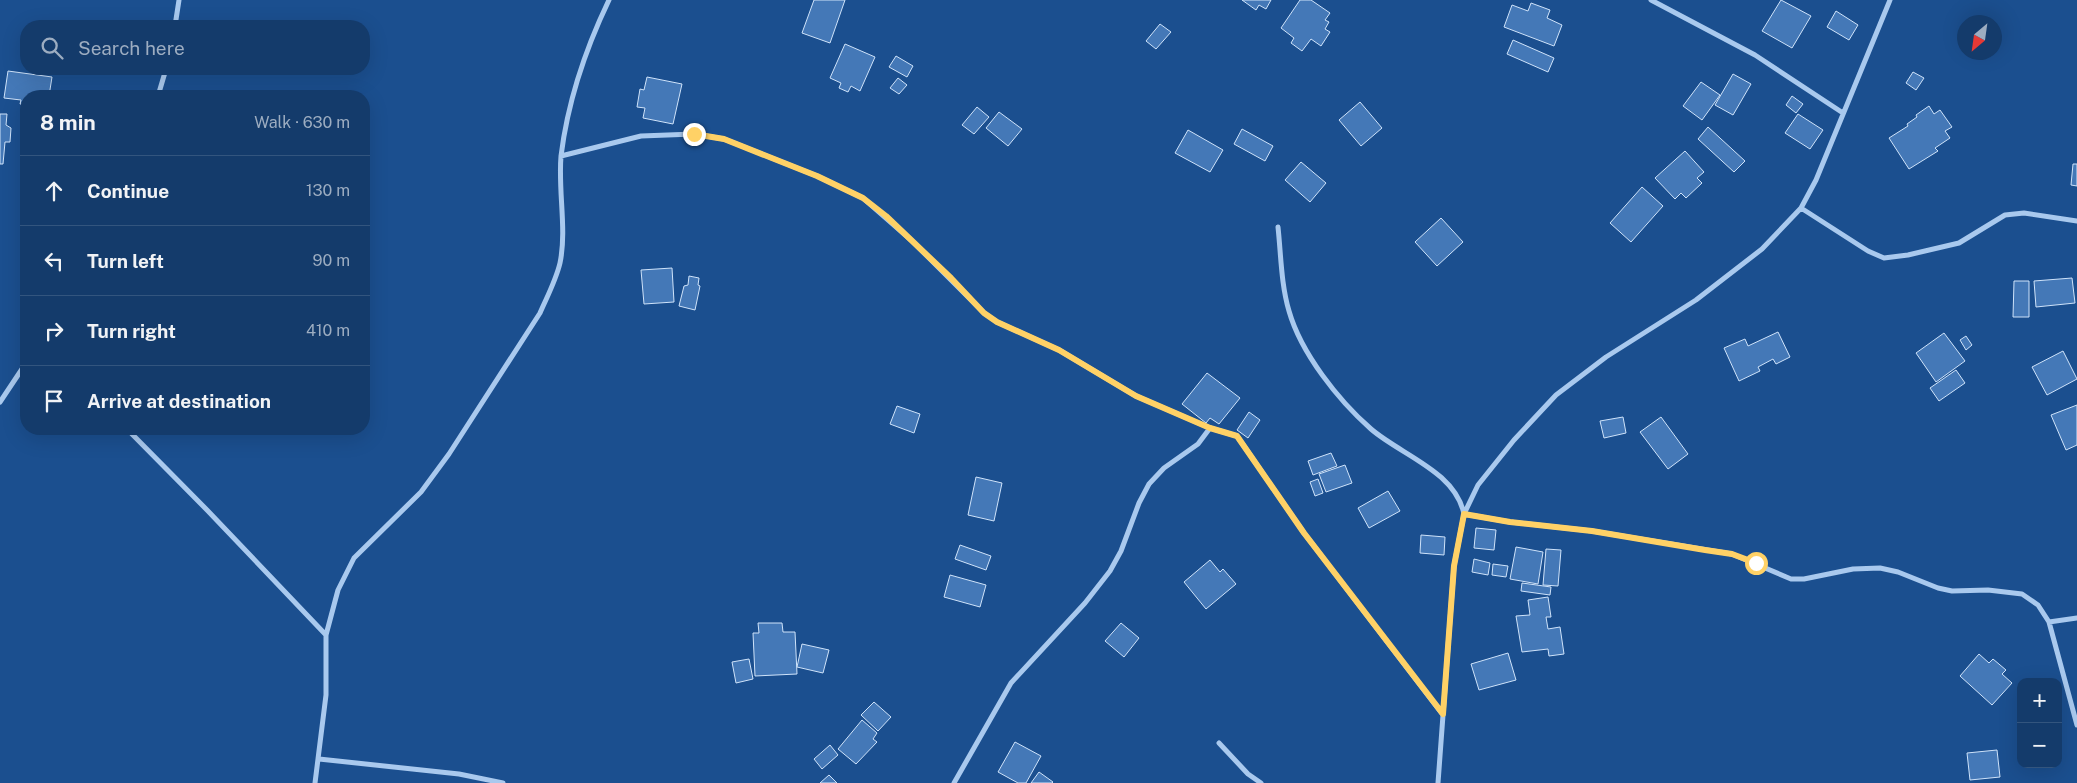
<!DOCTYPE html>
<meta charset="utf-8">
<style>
:root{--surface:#143b6b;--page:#1d4271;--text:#f1f3f6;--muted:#9dadc1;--line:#33557e}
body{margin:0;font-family:"Public Sans",sans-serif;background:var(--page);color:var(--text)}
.controls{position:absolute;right:15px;bottom:15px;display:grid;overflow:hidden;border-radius:10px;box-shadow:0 5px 20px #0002}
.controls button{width:45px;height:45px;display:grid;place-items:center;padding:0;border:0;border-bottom:1px solid var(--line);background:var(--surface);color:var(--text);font:25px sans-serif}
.compass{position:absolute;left:1957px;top:15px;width:45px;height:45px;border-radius:50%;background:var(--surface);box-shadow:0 5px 20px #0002;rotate:209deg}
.stop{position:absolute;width:15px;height:15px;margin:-11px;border:4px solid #ffd166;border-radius:50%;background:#fff}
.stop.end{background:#ffd166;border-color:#fff;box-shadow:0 1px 5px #0008}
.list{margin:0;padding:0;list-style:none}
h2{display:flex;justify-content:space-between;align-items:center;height:65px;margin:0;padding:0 20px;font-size:21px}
h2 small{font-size:16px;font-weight:400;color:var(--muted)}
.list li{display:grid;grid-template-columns:32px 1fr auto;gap:15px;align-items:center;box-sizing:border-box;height:70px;padding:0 20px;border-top:1px solid var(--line)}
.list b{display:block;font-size:19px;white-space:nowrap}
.list em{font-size:16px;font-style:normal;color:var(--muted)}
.icon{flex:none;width:28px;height:28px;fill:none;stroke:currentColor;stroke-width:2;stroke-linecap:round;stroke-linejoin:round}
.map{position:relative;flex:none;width:2077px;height:783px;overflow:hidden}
.search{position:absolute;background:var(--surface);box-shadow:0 5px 20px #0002;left:20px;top:20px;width:350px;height:55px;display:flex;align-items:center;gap:12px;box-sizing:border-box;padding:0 18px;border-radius:20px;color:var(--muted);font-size:19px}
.panel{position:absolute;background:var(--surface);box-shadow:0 5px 20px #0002;left:20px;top:90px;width:350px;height:345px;border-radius:20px}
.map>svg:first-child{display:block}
</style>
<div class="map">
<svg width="2077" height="783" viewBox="0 0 2077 783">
<rect width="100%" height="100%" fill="#1b4f8f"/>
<!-- building -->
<path fill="#4478b7" stroke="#cfe3fa" d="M 814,0 L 845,0 L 830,43 L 802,33 Z
M 1242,0 L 1271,0 L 1266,9 L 1259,5 L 1256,10 Z
M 1300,0 L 1311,0 L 1330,13 L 1325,20 L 1329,22 L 1325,29 L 1330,32 L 1321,46 L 1311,39 L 1302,51 L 1291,43 L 1294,38 L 1281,28 Z
M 1781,0 L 1811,16 L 1792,48 L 1762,31 Z
M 1531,3 L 1550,10 L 1547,18 L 1562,25 L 1554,46 L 1504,27 L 1512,5 L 1528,11 Z
M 1836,11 L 1858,25 L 1849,40 L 1827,27 Z
M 1160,24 L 1171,32 L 1156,49 L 1146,41 Z
M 1513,40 L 1554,58 L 1548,72 L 1507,54 Z
M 845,44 L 875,57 L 860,91 L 851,86 L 848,92 L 839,88 L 841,83 L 830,78 Z
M 896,56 L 913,66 L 907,77 L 889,67 Z
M 8,71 L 52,77 L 49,96 L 26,96 L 26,105 L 20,104 L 21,100 L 4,98 Z
M 1913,72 L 1924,78 L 1916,90 L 1906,83 Z
M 1733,74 L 1751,84 L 1733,115 L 1715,105 Z
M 647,77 L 682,84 L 673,124 L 643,118 L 645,108 L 637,107 L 640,89 L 644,90 Z
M 898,78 L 907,85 L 899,94 L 890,88 Z
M 1701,82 L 1720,95 L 1702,120 L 1683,106 Z
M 1792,96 L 1803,104 L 1796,113 L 1786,105 Z
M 1360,102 L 1382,128 L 1361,146 L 1339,120 Z
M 1929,106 L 1934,114 L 1940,110 L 1952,127 L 1945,131 L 1950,138 L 1935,148 L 1938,151 L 1909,169 L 1889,138 L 1908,126 L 1907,124 L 1917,117 L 1916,115 Z
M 977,107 L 989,117 L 974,134 L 962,125 Z
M 999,112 L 1022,129 L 1008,146 L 986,128 Z
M 0,114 L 7,114 L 6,125 L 11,128 L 10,142 L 5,142 L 3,164 L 0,164 Z
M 1798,114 L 1823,130 L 1810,149 L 1785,133 Z
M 1708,127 L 1745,161 L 1734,172 L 1698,139 Z
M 1242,129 L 1273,146 L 1265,161 L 1234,144 Z
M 1188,130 L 1223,150 L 1210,172 L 1175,153 Z
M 1685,151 L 1704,172 L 1697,178 L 1702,183 L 1686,198 L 1681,193 L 1675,199 L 1655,178 Z
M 1301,162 L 1326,183 L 1310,202 L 1285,180 Z
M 2073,164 L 2077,164 L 2077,186 L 2071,185 Z
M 1642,187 L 1663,206 L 1631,242 L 1610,223 Z
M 1441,218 L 1463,242 L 1437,266 L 1415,242 Z
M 672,268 L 674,302 L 644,304 L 641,270 Z
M 689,276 L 699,278 L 698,285 L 700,286 L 695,310 L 679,306 L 684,286 L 688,285 Z
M 2072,278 L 2075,303 L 2036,307 L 2034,281 Z
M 2014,281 L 2029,281 L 2029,317 L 2013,317 Z
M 1778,332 L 1790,357 L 1776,364 L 1773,359 L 1758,367 L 1760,371 L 1739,381 L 1724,348 L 1745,339 L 1748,346 Z
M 1944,333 L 1965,361 L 1936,382 L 1916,353 Z
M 1966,336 L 1972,345 L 1966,350 L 1960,340 Z
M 2063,351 L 2077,379 L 2047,395 L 2032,367 Z
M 1956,370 L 1965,383 L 1939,401 L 1930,388 Z
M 1207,373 L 1240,398 L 1219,424 L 1210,418 L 1206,423 L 1182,404 Z
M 2077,405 L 2077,445 L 2066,450 L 2051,415 Z
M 897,406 L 920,414 L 914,433 L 890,424 Z
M 1249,412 L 1260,420 L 1248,438 L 1237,430 Z
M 1623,417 L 1626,433 L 1604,438 L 1600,421 Z
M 1661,417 L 1688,454 L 1668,469 L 1640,432 Z
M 1331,453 L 1337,466 L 1313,475 L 1308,461 Z
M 1345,465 L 1352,483 L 1326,492 L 1319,474 Z
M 976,477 L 1002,483 L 994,521 L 968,515 Z
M 1318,479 L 1323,493 L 1315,496 L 1310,482 Z
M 1388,491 L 1400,511 L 1369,528 L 1358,508 Z
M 1476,528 L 1496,530 L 1494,550 L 1474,548 Z
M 1421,535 L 1445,537 L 1444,555 L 1420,553 Z
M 960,545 L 991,556 L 986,570 L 955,559 Z
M 1516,547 L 1543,552 L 1538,584 L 1510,579 Z
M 1546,549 L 1561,550 L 1558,586 L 1543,585 Z
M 1474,559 L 1490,563 L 1488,575 L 1472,572 Z
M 1210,560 L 1220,572 L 1223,569 L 1236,584 L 1206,609 L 1184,582 Z
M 1493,564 L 1508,566 L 1506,577 L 1492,575 Z
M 950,575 L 986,585 L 980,607 L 944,597 Z
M 1522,583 L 1551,587 L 1550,595 L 1521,591 Z
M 1548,597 L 1551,617 L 1546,617 L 1548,629 L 1560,627 L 1564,654 L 1549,656 L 1548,649 L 1522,652 L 1516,616 L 1530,615 L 1528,600 Z
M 758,623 L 782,623 L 783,632 L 795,632 L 797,674 L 755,676 L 753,633 L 759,633 Z
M 1121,623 L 1139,638 L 1124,657 L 1105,641 Z
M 802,644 L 829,650 L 823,673 L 797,667 Z
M 1508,653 L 1516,680 L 1479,690 L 1471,664 Z
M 1979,654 L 1989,663 L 1993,659 L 2006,670 L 2002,674 L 2012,683 L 1992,705 L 1960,676 Z
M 749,659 L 753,679 L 736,683 L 732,662 Z
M 874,702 L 891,717 L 878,731 L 861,715 Z
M 862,720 L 877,733 L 873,739 L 877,742 L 856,764 L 838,749 Z
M 1015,742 L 1041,756 L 1026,783 L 1018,783 L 998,772 Z
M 830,745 L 838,755 L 822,769 L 814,759 Z
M 1997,750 L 2000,777 L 1970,780 L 1967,753 Z
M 1039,772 L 1053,782 L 1052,783 L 1031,783 Z
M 829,775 L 837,783 L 820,783 Z"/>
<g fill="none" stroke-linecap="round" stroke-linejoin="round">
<!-- street -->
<path stroke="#a9c9ee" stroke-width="5" d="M 1651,0 L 1755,55 L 1843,113
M 175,26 L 179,0
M 158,96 L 166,69
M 561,156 L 641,136 L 694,134 L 724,139 L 817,176 L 863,198 L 911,240 L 984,313 L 997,322 L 1059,350 L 1136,396 L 1210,428 L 1237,436 L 1304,533 L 1443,715
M 1801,208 L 1868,251 L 1884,258 L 1908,255 L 1959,243 L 2005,215 L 2024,213 L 2077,221
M 1278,227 C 1281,255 1281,284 1289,311 C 1301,353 1338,400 1371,429 C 1401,455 1455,471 1464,514 L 1510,522 L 1592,531 L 1732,554 L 1791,579 L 1804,579 L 1853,569 L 1880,568 L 1898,572 L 1938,588 L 1952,591 L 1988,590 L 2022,594 L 2038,605 L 2049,622 L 2077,725
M 0,402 L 26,363
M 127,429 L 207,510 L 326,635
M 2049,622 L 2077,618
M 1219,743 L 1248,774 L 1261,783
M 319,759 L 459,774 L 503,783
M 315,783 L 326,695 L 326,635 L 338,590 L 354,558 L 421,492 L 449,454 L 540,313 C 547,297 556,280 560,263 C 567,230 558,191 561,156 C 568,100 585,50 609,0
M 954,783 L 1011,683 L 1085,603 L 1110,571 L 1121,551 L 1139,503 L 1149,484 L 1164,468 L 1198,444 L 1210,428
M 1438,783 L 1454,566 L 1464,514 L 1478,485 L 1514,440 L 1556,395 L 1606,357 L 1696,300 L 1762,249 L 1801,208 L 1816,180 L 1890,0"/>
</g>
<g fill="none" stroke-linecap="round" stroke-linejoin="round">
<!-- route -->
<path stroke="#ffd166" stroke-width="6" d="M 694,134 L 724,139 L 817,176 L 863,198 L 886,216 L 951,278 L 984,313 L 997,322 L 1059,350 L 1136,396 L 1210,428 L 1237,436 L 1304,533 L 1443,714 L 1454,566 L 1464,514 L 1510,522 L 1592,531 L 1705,550 L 1732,554 L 1756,563"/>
</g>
</svg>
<div class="controls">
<button>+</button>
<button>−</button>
</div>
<svg class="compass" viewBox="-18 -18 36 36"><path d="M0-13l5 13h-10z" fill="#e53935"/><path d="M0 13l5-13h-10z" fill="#9dadc1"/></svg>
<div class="stop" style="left:1756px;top:563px"></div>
<div class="stop end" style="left:694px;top:134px"></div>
<div class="search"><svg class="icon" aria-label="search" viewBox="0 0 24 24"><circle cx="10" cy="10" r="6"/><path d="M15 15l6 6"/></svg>Search here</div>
<section class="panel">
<h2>8 min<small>Walk · 630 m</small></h2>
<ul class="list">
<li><svg class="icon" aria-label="ahead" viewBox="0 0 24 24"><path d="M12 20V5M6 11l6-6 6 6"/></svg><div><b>Continue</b></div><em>130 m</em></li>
<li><svg class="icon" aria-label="left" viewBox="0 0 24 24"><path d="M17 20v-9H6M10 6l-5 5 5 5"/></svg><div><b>Turn left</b></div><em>90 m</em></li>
<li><svg class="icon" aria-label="right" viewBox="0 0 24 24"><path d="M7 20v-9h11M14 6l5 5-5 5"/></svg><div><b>Turn right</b></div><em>410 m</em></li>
<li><svg class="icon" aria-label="arrive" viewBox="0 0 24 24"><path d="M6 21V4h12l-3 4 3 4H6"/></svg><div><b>Arrive at destination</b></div></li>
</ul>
</section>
</div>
